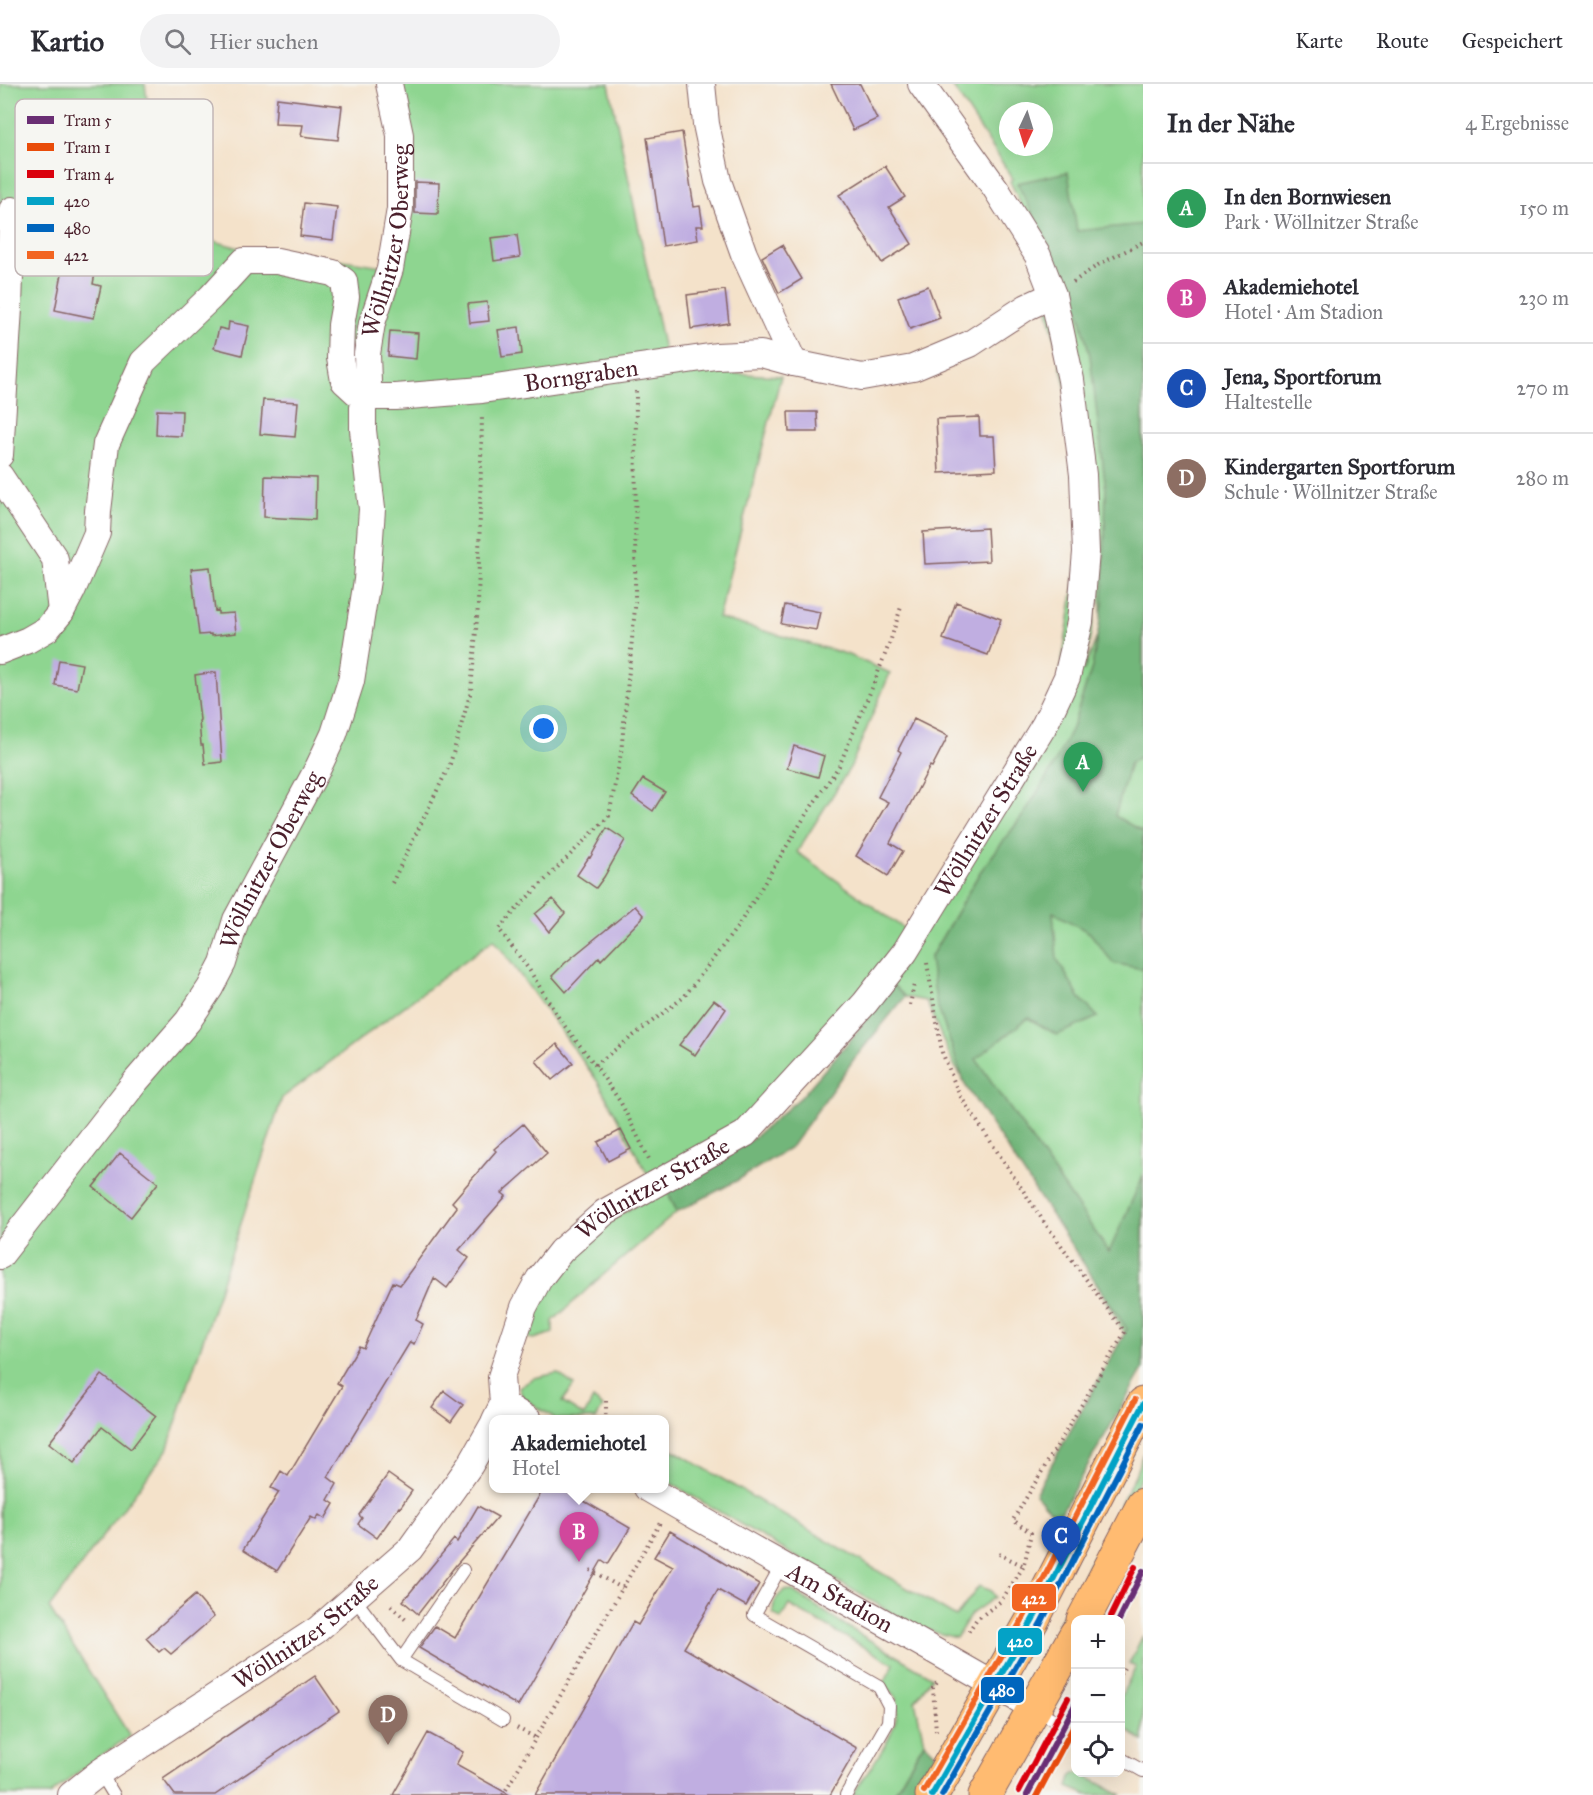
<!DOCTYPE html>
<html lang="de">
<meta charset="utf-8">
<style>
:root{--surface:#fff;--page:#f2f2f3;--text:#2b2b33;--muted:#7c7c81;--line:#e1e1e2;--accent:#d1495b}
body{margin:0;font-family:"IM FELL Great Primer",serif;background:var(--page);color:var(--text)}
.controls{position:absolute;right:18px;bottom:18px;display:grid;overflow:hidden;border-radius:12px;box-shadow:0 6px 24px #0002}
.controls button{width:54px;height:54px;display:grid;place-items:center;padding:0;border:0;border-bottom:2px solid var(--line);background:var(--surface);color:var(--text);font:30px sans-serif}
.compass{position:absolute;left:999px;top:18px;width:54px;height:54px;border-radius:50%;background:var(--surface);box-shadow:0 6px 24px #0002;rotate:184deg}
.you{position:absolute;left:544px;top:645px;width:21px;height:21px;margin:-15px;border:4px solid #fff;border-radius:50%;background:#1a73e8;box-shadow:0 0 0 9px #1a73e833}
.badge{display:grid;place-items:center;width:39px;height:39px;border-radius:50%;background:var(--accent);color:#fff;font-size:20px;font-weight:700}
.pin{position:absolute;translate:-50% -50px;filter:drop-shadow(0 2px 3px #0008)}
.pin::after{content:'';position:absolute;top:32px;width:21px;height:18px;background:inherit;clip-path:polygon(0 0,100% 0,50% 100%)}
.popup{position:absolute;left:489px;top:1331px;width:180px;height:78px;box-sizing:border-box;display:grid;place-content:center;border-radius:12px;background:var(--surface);filter:drop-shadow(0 2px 4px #0005);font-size:20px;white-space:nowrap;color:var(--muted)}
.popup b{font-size:22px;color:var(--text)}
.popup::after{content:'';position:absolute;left:50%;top:100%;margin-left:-12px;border:12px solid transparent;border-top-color:var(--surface)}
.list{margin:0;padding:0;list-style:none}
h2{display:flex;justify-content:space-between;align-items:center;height:78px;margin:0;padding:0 24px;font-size:26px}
h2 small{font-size:20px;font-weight:400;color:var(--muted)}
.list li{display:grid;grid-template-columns:39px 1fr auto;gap:18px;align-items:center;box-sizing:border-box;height:90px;padding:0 24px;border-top:2px solid var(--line)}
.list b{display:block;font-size:22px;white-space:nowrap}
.list p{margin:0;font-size:20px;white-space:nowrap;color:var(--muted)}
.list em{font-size:20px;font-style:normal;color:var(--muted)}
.icon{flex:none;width:33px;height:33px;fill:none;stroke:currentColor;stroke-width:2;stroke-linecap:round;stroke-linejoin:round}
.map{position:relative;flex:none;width:1143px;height:1711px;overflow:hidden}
header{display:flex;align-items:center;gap:36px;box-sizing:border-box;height:84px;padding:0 30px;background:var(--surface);border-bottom:2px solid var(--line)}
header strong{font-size:28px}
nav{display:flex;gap:33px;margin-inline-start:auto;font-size:21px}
.search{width:420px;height:54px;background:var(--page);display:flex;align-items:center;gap:15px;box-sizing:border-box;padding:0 21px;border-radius:33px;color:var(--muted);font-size:22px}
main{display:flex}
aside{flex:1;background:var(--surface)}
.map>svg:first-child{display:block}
</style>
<header>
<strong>Kartio</strong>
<div class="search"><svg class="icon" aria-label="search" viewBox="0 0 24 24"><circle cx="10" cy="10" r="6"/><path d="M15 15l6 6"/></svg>Hier suchen</div>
<nav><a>Karte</a><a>Route</a><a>Gespeichert</a></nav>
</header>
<main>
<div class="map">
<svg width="1143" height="1711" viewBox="0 0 1143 1711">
<rect width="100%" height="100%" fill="#f6f6f2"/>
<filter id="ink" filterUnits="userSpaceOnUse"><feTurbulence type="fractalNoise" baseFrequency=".0167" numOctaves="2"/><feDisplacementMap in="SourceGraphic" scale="12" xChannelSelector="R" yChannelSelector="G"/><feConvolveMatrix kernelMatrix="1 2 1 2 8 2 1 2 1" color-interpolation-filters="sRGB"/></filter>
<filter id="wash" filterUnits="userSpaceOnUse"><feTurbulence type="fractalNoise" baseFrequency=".008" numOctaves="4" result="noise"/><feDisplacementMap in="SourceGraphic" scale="24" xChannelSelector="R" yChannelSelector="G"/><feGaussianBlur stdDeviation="1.35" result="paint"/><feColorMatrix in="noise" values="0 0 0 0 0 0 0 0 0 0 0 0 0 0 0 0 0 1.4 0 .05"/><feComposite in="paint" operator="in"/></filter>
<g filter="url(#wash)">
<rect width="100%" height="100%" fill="#f4e2ca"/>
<!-- green -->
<path fill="#8ed590" stroke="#6c7a5e" stroke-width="1.5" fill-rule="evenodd" d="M 0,0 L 145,0 L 163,143 L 250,167 L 277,166 L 395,184 L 395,0 L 609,0 L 668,286 L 781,292 L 718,534 L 846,570 L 890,589 L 851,682 L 797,768 L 906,846 L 810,977 L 723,1054 L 649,1093 L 598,998 L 494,855 L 282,1014 L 167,1366 L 49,1524 L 130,1652 L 91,1678 L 50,1711 L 0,1711 Z
M 951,0 L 1143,0 L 1143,1259 L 1127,1253 L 1089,1186 L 954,981 L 926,917 L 905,913 L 891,899 L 1052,641 L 1089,407 L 1027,133 L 1010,97 L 1013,95 ZM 1008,27 L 1044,27 L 1044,63 L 1008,63 ZM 1098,486 L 1102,539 L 1084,587 L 1097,518 Z
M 666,1104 L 677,1128 L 595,1198 L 553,1237 L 553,1249 L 534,1255 L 524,1253 L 550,1196 L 602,1141 Z
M 557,1289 L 574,1301 L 562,1318 L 584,1332 L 593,1315 L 603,1323 L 596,1335 L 556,1335 L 523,1314 L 519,1304 L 534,1294 Z
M 665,1361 L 956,1533 L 979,1502 L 991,1507 L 995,1513 L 971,1530 L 956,1554 L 916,1543 L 665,1396 Z
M 1143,1369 L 1143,1388 L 1125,1425 L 1062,1542 L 1058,1541 L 1136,1389 Z
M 785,1506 L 793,1507 L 851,1545 L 932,1593 L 915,1617 L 924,1658 L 893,1711 L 852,1711 C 866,1689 910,1637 894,1610 C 891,1607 886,1603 883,1600 L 894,1580 L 789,1521 L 781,1535 L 773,1529 C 773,1518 776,1513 785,1506 Z
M 1143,1551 L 1143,1657 L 1121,1643 L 1121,1612 L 1136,1583 L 1129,1580 Z
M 1076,1689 L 1079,1689 L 1122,1711 L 1088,1711 L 1068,1703 L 1071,1693 Z"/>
<!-- forest -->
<path fill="#72b67a" stroke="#5e6a52" stroke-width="1.5" d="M 1068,88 L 1077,147 L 1143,140 L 1143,671 L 1130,679 L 1115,732 L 1143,748 L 1143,885 L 1113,879 L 1090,849 L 1053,828 L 1057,875 L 1079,913 L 1098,933 L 1057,951 L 1028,934 L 976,975 L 1109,1168 L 1143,1092 L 1143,1285 L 1061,1428 L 1052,1428 L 1035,1410 L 1127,1245 L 965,1001 L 936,918 L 930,874 L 980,788 L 1024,730 L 1051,686 L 1072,644 L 1092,583 L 1103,519 L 1106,406 L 1090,272 L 1080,231 L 1064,191 L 1017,99 Z
M 891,899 L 905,913 L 854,975 L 792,1062 L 738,1096 L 677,1128 L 666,1104 L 751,1056 L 801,1013 L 852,954 Z
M 924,1658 L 936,1670 L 915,1711 L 893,1711 Z"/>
<g id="blocks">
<!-- building -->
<path fill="#c0aee1" d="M 831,0 L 860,0 L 877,35 L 853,46 Z
M 277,14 L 342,22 L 338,56 L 301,52 L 303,41 L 275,40 Z
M 682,48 L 694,123 L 700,122 L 703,142 L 696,142 L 698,156 L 663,162 L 647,54 Z
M 51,59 L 80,62 L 77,90 L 69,96 L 55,95 L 48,87 Z
M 885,82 L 905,113 L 889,123 L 912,160 L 882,179 L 839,111 Z
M 415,98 L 439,99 L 438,130 L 415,129 Z
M 304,119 L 337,123 L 333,156 L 300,152 Z
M 64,146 L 102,153 L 93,200 L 101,202 L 94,234 L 55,226 L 64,179 L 58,178 Z
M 517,151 L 520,173 L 494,177 L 491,154 Z
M 782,161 L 802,195 L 779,209 L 762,173 Z
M 928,202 L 940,234 L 910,245 L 898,213 Z
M 725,206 L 729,239 L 691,245 L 687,211 Z
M 487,218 L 489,237 L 470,239 L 468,220 Z
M 229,238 L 249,242 L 242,271 L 214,264 L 219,244 L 228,246 Z
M 519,243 L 522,270 L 502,273 L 498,246 Z
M 390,247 L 418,249 L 416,275 L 388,272 Z
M 263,316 L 298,318 L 295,353 L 260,350 Z
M 157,326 L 182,327 L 181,352 L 156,351 Z
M 788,328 L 817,328 L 818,348 L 789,348 Z
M 979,333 L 980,352 L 994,352 L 996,386 L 939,389 L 936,335 Z
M 265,392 L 316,394 L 315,436 L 264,433 Z
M 987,444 L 989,477 L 925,480 L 923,448 Z
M 210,483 L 215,527 L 218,526 L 218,530 L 234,529 L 236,549 L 211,552 L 211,550 L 199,551 L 191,485 Z
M 956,518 L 1001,535 L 988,571 L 943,555 Z
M 785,521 L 820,528 L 816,546 L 781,540 Z
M 59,576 L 82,580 L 77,605 L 55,601 Z
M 216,588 L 222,678 L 205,680 L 203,661 L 201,661 L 199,637 L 200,636 L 195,591 Z
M 914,635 L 948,652 L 932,683 L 930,682 L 890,759 L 903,767 L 888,792 L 856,772 L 888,718 L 878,713 L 901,668 L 898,666 Z
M 794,662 L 824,672 L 818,693 L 787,684 Z
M 643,695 L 665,708 L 653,727 L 632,712 Z
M 607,744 L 625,756 L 604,793 L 596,804 L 577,791 L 589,773 L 590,774 Z
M 553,815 L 565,829 L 549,848 L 535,830 Z
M 635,822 L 644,832 L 601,876 L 599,873 L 566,908 L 552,892 L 565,879 Z
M 714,916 L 726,925 L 695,971 L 679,961 Z
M 557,960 L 573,979 L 552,996 L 536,977 Z
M 523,1040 L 547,1069 L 502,1109 L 506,1112 L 459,1166 L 469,1174 L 447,1204 L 434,1194 L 416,1236 L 423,1240 L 414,1260 L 410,1258 L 328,1393 L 337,1400 L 328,1416 L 334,1420 L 325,1435 L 319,1431 L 316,1436 L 311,1433 L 277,1487 L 243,1466 L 279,1408 L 271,1404 L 281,1387 L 288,1392 L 342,1302 L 337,1299 L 359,1262 L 363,1264 L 393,1198 L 400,1201 L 457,1123 L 452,1118 L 496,1067 L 494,1065 Z
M 621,1046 L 631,1065 L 608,1077 L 598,1058 Z
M 120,1069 L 158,1099 L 131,1133 L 93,1103 Z
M 102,1291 L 156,1332 L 131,1365 L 102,1343 L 74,1379 L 49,1359 Z
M 444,1307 L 463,1321 L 451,1338 L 432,1324 Z
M 388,1390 L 412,1407 L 400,1424 L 399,1423 L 377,1454 L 358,1440 L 362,1434 L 359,1431 Z
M 544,1404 L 562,1404 L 630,1444 L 608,1480 L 602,1476 L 518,1622 L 419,1564 L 435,1542 L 455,1554 Z
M 478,1422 L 498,1433 L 456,1481 L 418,1530 L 403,1517 L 454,1455 L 457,1458 Z
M 670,1447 L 759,1500 L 746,1522 L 718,1506 L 684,1564 L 857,1664 L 830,1711 L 535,1711 L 633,1538 L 638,1541 L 673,1483 L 654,1473 Z
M 195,1511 L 214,1533 L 171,1570 L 164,1564 L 159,1568 L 146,1554 Z
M 315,1592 L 339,1627 L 215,1711 L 175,1711 L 163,1695 Z
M 428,1649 L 463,1668 L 456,1681 L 510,1711 L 393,1711 Z"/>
</g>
</g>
<g filter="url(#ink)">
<use href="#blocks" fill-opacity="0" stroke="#866363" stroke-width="1.5"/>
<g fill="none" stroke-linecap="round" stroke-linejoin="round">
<!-- lane casing -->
<g stroke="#866363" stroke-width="14">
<path id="lane" d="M 781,1482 L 754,1531 L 879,1603 L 889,1622 L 888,1638 L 846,1711
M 354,1514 L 401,1576 L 503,1636
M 401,1576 L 463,1486
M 1035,1625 L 1076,1648
M 1120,1674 L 1143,1687
M 100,1688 L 114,1711"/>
</g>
<!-- street casing -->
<g stroke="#866363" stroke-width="28">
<g id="street">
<path d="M 702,0 L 706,40 L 718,97 L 744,170 L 794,279"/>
<path d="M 0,371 L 9,224 L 12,126"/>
<path d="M 0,392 L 55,475 L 61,528"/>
<path id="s1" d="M 0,567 L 28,556 L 47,545 L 61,528 L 72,507 L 97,449 L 98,427 L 106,360 L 143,278 L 211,213 L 244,177 L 277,177 L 333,189 L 344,197 L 346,213 L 341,241 L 340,274 L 344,297 L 356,308 L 365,313 L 396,313 L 482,306 L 716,272 L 761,270 L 794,279 L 862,293 L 913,284 L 970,260 L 1027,223 L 1053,211"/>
<path id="s2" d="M 0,1172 L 136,997 L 188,937 L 210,904 L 223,879 L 236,836 L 318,684 L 334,650 L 351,597 L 367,496 L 372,425 L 363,346 L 363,324 L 368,298 L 367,270 L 372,239 L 390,185 L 400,125 L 400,51 L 389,0"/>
<path d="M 503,1320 L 529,1336"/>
<path id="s3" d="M 495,1336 L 503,1320 L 501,1293 L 524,1223 L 539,1195 L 561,1167 L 605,1128 L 745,1050 L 865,919 L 905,868 L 1045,640 L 1067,593 L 1080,538 L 1086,468 L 1083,391 L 1071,296 L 1053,211 L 1038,172 L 996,105 L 921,0"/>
<path id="s4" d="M 647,1404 C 775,1479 906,1549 1034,1624"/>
<path id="s5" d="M 71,1711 L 100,1688 L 317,1546 L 410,1465 L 470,1381 L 494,1339"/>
</g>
</g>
<!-- primary casing -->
<g stroke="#866363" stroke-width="35">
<path id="primary" d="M 1083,1536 L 1143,1421
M 932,1711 L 1033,1535 L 1143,1320
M 985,1711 L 1076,1550"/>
</g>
<!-- path -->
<path stroke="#866363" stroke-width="4" stroke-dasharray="1.5 4.5" stroke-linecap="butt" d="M 1073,198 L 1098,181 L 1143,158
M 636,307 L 635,524 L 621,669 L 609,732 L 522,819 L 499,845 L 530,887 L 560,936 L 595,981 L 621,1019 L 649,1075
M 392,799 L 450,680 L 471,607 L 478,522 L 482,331
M 927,879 L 942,968 L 959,1010 L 1044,1138 L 1125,1248 L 1013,1436 L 1031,1449 L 1024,1482 L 1001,1517 L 976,1536 L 967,1550
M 910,921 L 914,900
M 595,981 L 684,913 L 738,842 L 807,729 L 839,682 L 872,604 L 891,555 L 901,523
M 604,1336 L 606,1331 L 606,1314
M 999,1470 L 1024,1482
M 590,1486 L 622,1504
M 391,1522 L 406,1536
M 1120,1590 L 1124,1584
M 517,1644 L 536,1654
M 936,1647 L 933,1604 L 939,1596
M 503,1711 L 660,1439"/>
<!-- lane -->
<use href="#lane" stroke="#fff" stroke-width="12"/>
<!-- street -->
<use href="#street" stroke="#fff" stroke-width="26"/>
<!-- primary -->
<use href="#primary" stroke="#ffbb71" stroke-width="33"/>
<!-- bus-1 casing -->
<g stroke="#f6f6f2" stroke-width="10">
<path id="bus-1" d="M 932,1711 L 1033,1535 L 1143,1320"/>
</g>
<!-- bus-2 casing -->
<g stroke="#f6f6f2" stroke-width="10">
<path id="bus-2" d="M 942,1711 L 1041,1539 L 1143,1340"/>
</g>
<!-- bus-3 casing -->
<g stroke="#f6f6f2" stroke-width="10">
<path id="bus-3" d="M 924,1707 L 1025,1531 L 1135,1316"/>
</g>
<!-- bus-1 -->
<use href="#bus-1" stroke="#04a2c6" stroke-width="6"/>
<!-- bus-2 -->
<use href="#bus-2" stroke="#0065bd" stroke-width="6"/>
<!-- bus-3 -->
<use href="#bus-3" stroke="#f26522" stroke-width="6"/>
<!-- tram-1 casing -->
<g stroke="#f6f6f2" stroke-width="10">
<path id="tram-1" d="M 1119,1536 L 1143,1487
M 1027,1711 L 1076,1619"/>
</g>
<!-- tram-2 casing -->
<g stroke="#f6f6f2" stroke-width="10">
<path id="tram-2" d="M 1037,1711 L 1076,1638"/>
</g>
<!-- tram-3 casing -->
<g stroke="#f6f6f2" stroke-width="10">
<path id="tram-3" d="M 1111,1532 L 1135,1483
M 1019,1707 L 1068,1614"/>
</g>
<!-- tram-1 -->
<use href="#tram-1" stroke="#6a2e74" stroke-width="6"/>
<!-- tram-2 -->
<use href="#tram-2" stroke="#e94c0a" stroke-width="6"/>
<!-- tram-3 -->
<use href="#tram-3" stroke="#da020e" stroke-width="6"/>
</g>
</g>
<g text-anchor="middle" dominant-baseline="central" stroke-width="6" stroke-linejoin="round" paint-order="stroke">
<!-- street labels -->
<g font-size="24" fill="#4a1f2b" stroke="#f6f6f2">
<text stroke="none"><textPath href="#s2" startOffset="1125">Wöllnitzer Oberweg</textPath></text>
<text stroke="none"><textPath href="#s1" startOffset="932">Borngraben</textPath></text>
<text stroke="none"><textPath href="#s3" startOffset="802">Wöllnitzer Straße</textPath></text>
<text stroke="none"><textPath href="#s2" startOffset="483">Wöllnitzer Oberweg</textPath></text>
<text stroke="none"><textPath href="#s3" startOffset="298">Wöllnitzer Straße</textPath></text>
<text stroke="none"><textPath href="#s4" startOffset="222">Am Stadion</textPath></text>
<text stroke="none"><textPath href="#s5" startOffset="286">Wöllnitzer Straße</textPath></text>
</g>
</g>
<!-- legend -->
<rect x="15" y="15" width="198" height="177" rx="9" fill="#f6f6f2" stroke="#c2b6b6" stroke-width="1.5"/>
<rect x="27" y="32" width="27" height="8" fill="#6a2e74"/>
<rect x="27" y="59" width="27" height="8" fill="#e94c0a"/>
<rect x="27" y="86" width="27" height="8" fill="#da020e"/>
<rect x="27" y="113" width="27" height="8" fill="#04a2c6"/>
<rect x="27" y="140" width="27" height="8" fill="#0065bd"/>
<rect x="27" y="167" width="27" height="8" fill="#f26522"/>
<g font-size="16" fill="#4a1f2b">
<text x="64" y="42">Tram 5</text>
<text x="64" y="69">Tram 1</text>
<text x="64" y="96">Tram 4</text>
<text x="64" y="123">420</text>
<text x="64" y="150">480</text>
<text x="64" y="177">422</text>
</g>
<g stroke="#f6f6f2" stroke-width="2">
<rect x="1011" y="1499" width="46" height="29" rx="6" fill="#f26522"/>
<rect x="997" y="1543" width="46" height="29" rx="6" fill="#04a2c6"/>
<rect x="980" y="1592" width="45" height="28" rx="6" fill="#0065bd"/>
</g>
<g font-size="16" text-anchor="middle" font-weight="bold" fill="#fff">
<text x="1034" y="1520">422</text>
<text x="1020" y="1563">420</text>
<text x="1002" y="1612">480</text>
</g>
</svg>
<div class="controls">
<button>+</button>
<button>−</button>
<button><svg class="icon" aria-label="locate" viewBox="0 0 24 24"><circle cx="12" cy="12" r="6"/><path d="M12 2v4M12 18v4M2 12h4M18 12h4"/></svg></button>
</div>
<svg class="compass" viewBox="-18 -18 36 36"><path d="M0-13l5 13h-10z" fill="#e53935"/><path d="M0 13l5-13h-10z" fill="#7c7c81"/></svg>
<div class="you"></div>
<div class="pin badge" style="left:1083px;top:708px;background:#2e9e5b">A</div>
<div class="pin badge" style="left:579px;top:1478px;background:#d1479c">B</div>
<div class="popup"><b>Akademiehotel</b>Hotel</div>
<div class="pin badge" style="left:1061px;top:1482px;background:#1a4fb4">C</div>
<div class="pin badge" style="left:388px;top:1661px;background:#8d6e63">D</div>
</div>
<aside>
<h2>In der Nähe<small>4 Ergebnisse</small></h2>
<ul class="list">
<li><span class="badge" style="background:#2e9e5b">A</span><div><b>In den Bornwiesen</b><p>Park · Wöllnitzer Straße</p></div><em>150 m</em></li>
<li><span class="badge" style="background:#d1479c">B</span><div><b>Akademiehotel</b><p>Hotel · Am Stadion</p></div><em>230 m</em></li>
<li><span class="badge" style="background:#1a4fb4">C</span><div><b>Jena, Sportforum</b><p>Haltestelle</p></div><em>270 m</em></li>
<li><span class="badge" style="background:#8d6e63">D</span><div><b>Kindergarten Sportforum</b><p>Schule · Wöllnitzer Straße</p></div><em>280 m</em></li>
</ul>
</aside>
</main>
